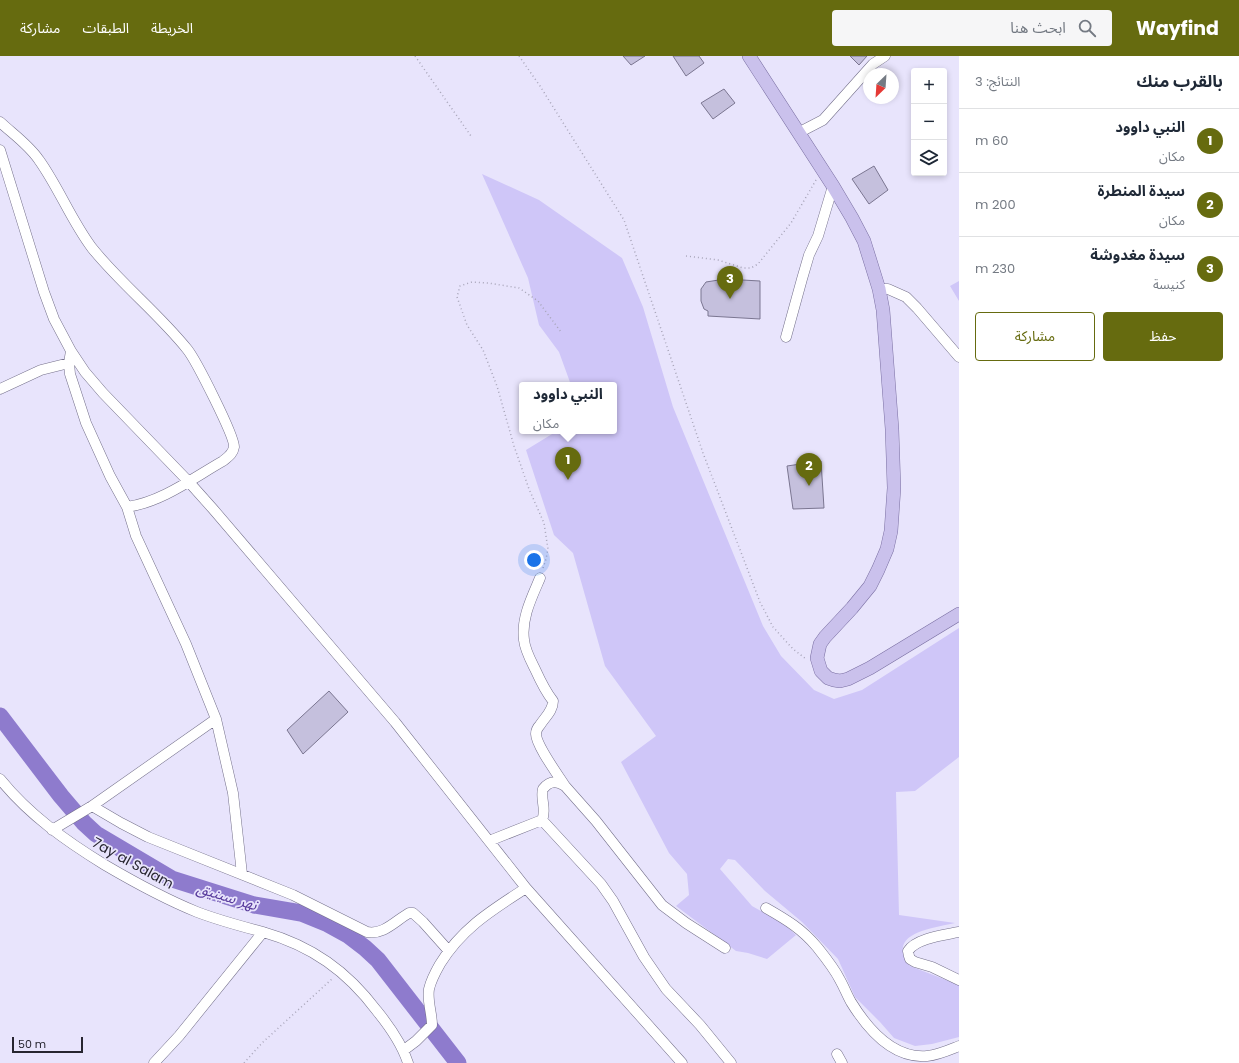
<!DOCTYPE html>
<html lang="ar">
<meta charset="utf-8">
<style>
:root{--surface:#fff;--page:#f6f6f7;--text:#1f2937;--muted:#747a83;--line:#e0e1e3;--accent:#666b0f}
body{margin:0;font-family:Poppins,"Noto Sans Arabic",sans-serif;background:var(--page);color:var(--text);direction:rtl}
.controls{position:absolute;right:12px;top:12px;display:grid;overflow:hidden;border-radius:4px;box-shadow:0 2px 6px #0003}
.controls button{width:36px;height:36px;display:grid;place-items:center;padding:0;border:0;border-bottom:1px solid var(--line);background:var(--surface);color:var(--text);font:20px sans-serif}
.compass{position:absolute;left:863px;top:12px;width:36px;height:36px;border-radius:50%;background:var(--surface);box-shadow:0 2px 6px #0003;rotate:205deg}
.scale{position:absolute;left:12px;bottom:10px;width:71px;box-sizing:border-box;padding-left:4px;border:2px solid #272530;border-top:0;font-size:11px;line-height:14px;white-space:nowrap;color:#272530;-webkit-text-stroke:3px #e8e4fc;paint-order:stroke}
.you{position:absolute;left:534px;top:504px;width:14px;height:14px;margin:-10px;border:3px solid #fff;border-radius:50%;background:#1a73e8;box-shadow:0 0 0 6px #1a73e833}
.badge{display:grid;place-items:center;width:26px;height:26px;border-radius:50%;background:var(--accent);color:#fff;font-size:13px;font-weight:700}
.pin{position:absolute;translate:-50% -33px;filter:drop-shadow(0 1px 2px #0008)}
.pin::after{content:'';position:absolute;top:21px;width:14px;height:12px;background:inherit;clip-path:polygon(0 0,100% 0,50% 100%)}
.popup{position:absolute;left:519px;top:326px;width:98px;height:52px;box-sizing:border-box;display:grid;place-content:center;border-radius:4px;background:var(--surface);filter:drop-shadow(0 1px 3px #0005);font-size:13px;white-space:nowrap;color:var(--muted)}
.popup b{font-size:15px;color:var(--text)}
.popup::after{content:'';position:absolute;left:50%;top:100%;margin-left:-8px;border:8px solid transparent;border-top-color:var(--surface)}
.list{margin:0;padding:0;list-style:none}
h2{display:flex;justify-content:space-between;align-items:center;height:52px;margin:0;padding:0 16px;font-size:17px}
h2 small{font-size:13px;font-weight:400;color:var(--muted)}
.list li{display:grid;grid-template-columns:26px 1fr auto;gap:12px;align-items:center;box-sizing:border-box;height:64px;padding:0 16px;border-top:1px solid var(--line)}
.list b{display:block;font-size:15px;white-space:nowrap}
.list p{margin:0;font-size:13px;white-space:nowrap;color:var(--muted)}
.list em{font-size:13px;font-style:normal;color:var(--muted)}
.actions{display:flex;gap:8px;padding:12px 16px}
.actions a{flex:1;padding:9px 0;border:1px solid var(--accent);border-radius:4px;text-align:center;font-size:14px;color:var(--accent)}
.actions .main{background:var(--accent);color:#fff}
.icon{flex:none;width:22px;height:22px;fill:none;stroke:currentColor;stroke-width:2;stroke-linecap:round;stroke-linejoin:round}
.map{position:relative;flex:none;width:959px;height:1007px;overflow:hidden;direction:ltr}
header{display:flex;align-items:center;gap:24px;box-sizing:border-box;height:56px;padding:0 20px;background:var(--accent);color:#fff}
header strong{font-size:19px}
nav{display:flex;gap:22px;margin-inline-start:auto;font-size:14px}
.search{width:280px;height:36px;background:var(--page);display:flex;align-items:center;gap:10px;box-sizing:border-box;padding:0 14px;border-radius:4px;color:var(--muted);font-size:15px}
main{display:flex}
aside{flex:1;background:var(--surface)}
.map>svg:first-child{display:block}
</style>
<header>
<strong>Wayfind</strong>
<div class="search"><svg class="icon" aria-label="search" viewBox="0 0 24 24"><circle cx="10" cy="10" r="6"/><path d="M15 15l6 6"/></svg>ابحث هنا</div>
<nav><a>الخريطة</a><a>الطبقات</a><a>مشاركة</a></nav>
</header>
<main>
<aside>
<h2>بالقرب منك<small>النتائج: 3</small></h2>
<ul class="list">
<li><span class="badge">1</span><div><b>النبي داوود</b><p>مكان</p></div><em>60 m</em></li>
<li><span class="badge">2</span><div><b>سيدة المنطرة</b><p>مكان</p></div><em>200 m</em></li>
<li><span class="badge">3</span><div><b>سيدة مغدوشة</b><p>كنيسة</p></div><em>230 m</em></li>
</ul>
<div class="actions"><a class="main">حفظ</a><a>مشاركة</a></div>
</aside>
<div class="map">
<svg width="959" height="1007" viewBox="0 0 959 1007">
<rect width="100%" height="100%" fill="#e8e4fc"/>
<!-- green -->
<path fill="#cfc6f8" d="M 482,118 L 539,144 L 622,202 L 643,251 L 673,351 L 763,570 L 781,600 L 814,634 L 834,643 L 862,634 L 959,572 L 959,701 L 915,735 L 896,736 L 899,859 L 955,867 C 934,872 884,877 910,910 L 959,929 L 959,981 L 932,988 L 915,990 L 894,982 L 880,966 L 855,941 L 838,903 L 802,866 L 765,835 L 735,804 L 728,803 L 720,813 L 752,850 L 784,868 L 796,879 L 767,903 L 748,897 L 736,895 L 676,850 L 689,839 L 687,818 L 669,797 L 621,706 L 656,680 L 605,610 L 573,497 L 554,479 L 526,394 L 557,375 L 614,375 L 614,329 L 571,329 L 559,296 L 539,269 L 528,222 Z
M 959,225 L 959,245 L 950,230 Z"/>
<g fill="none" stroke-linecap="round" stroke-linejoin="round">
<!-- river -->
<path stroke="#8e7bcd" stroke-width="17" d="M 0,660 L 61,740 L 84,767 L 96,778 L 172,823 L 254,849 L 301,857 L 328,868 L 348,879 L 365,892 L 378,904 L 458,1007"/>
</g>
<!-- building -->
<path fill="#c5c0dd" stroke="#7b7691" d="M 623,0 L 645,0 L 631,9 Z
M 673,0 L 699,0 L 704,7 L 686,20 Z
M 850,0 L 867,0 L 859,9 Z
M 724,33 L 735,47 L 713,63 L 701,47 Z
M 874,110 L 888,134 L 869,148 L 852,123 Z
M 725,223 L 760,225 L 760,263 L 708,260 L 708,255 L 704,253 L 701,245 L 701,233 L 706,226 Z
M 821,405 L 824,452 L 793,453 L 787,410 Z
M 329,635 L 348,656 L 303,698 L 287,674 Z"/>
<g fill="none" stroke-linecap="round" stroke-linejoin="round">
<!-- minor casing -->
<g stroke="#75718b" stroke-width="11">
<path id="minor" d="M 0,66 C 13,78 29,89 39,104 C 59,132 71,164 92,192 C 121,228 158,257 187,293 C 196,304 235,381 234,391 C 233,398 228,401 223,405 C 193,422 162,446 127,451
M 798,77 L 823,64 L 873,8 L 885,0
M 0,94 L 44,236 L 54,263 L 71,295 L 85,316 L 103,337 L 188,425 L 213,453 L 395,666 L 526,832 L 682,1007
M 879,233 L 888,233 L 906,241 L 917,252 L 959,301
M 786,281 L 802,223 L 809,199 L 818,180 L 833,130
M 71,295 L 69,307 L 70,318 L 86,367 L 110,420 L 127,451 L 136,480 L 186,588 L 216,663 L 233,737 L 242,818
M 0,333 L 41,314 L 69,307
M 540,522 C 532,541 521,562 524,584 C 525,594 530,603 535,613 C 540,624 545,635 553,645 C 553,655 545,661 540,669 C 538,671 536,674 536,678 C 536,689 558,719 565,730
M 0,723 C 29,759 66,785 105,809 C 134,826 165,843 197,856 C 218,864 240,870 263,876 C 312,890 347,915 377,955 C 390,971 402,988 408,1007
M 92,750 L 121,767 L 148,781 L 293,839 L 367,876 C 384,879 395,865 409,857 L 413,857 L 423,866 L 448,894
M 542,764 L 601,828 L 613,845 L 644,901 L 666,933 L 700,969 L 731,1007
M 52,774 L 92,750 L 216,663
M 489,785 L 542,764 C 547,754 540,743 543,733 C 550,724 557,725 565,730 L 596,765 L 662,849 L 686,867 L 725,892
M 766,852 C 787,864 802,873 817,891 C 825,901 834,912 840,924 C 844,931 847,939 851,946 C 867,972 892,1003 927,1000 C 938,999 949,994 959,990
M 959,876 C 945,879 916,882 908,895 L 909,900 L 910,903 L 915,906 L 932,911 L 959,924
M 404,994 L 416,985 L 432,969 C 432,957 427,945 429,933 C 431,924 436,915 440,908 C 462,872 492,854 526,832
M 837,998 L 842,1007
M 154,1007 L 179,980 L 263,876"/>
</g>
<!-- major casing -->
<g stroke="#7a6fa2" stroke-width="14">
<path id="major" d="M 749,0 L 833,130 L 852,162 L 864,185 L 879,233 L 883,254 L 892,373 L 894,432 L 891,475 L 887,493 L 878,514 L 870,530 L 852,552 L 825,581 L 820,588 L 817,602 L 821,615 L 828,622 L 834,624 L 840,625 L 848,623 L 870,612 L 959,558"/>
</g>
<!-- path -->
<path stroke="#a8a5b9" stroke-width="1.5" stroke-dasharray="1 3" stroke-linecap="butt" d="M 415,0 L 471,80
M 519,0 L 540,30 L 624,164 L 703,397 L 760,546 L 773,571 L 793,593 L 806,603
M 686,200 L 718,204 L 743,212 L 751,212 L 758,208 L 791,167 L 816,124
M 543,512 L 546,503 L 548,493 L 544,467 L 529,433 L 514,390 L 497,330 L 483,294 L 467,269 L 457,241 L 460,230 L 472,226 L 488,227 L 519,232 L 538,245 L 561,276
M 244,1007 L 262,987 L 333,922"/>
<!-- minor -->
<use href="#minor" stroke="#fff" stroke-width="10"/>
<!-- major -->
<use href="#major" stroke="#cac1ec" stroke-width="13"/>
</g>
<g text-anchor="middle" dominant-baseline="central" stroke-width="3.5" stroke-linejoin="round" paint-order="stroke">
<!-- street labels -->
<g font-size="14" fill="#272530" stroke="#e8e4fc">
<text transform="translate(133 807) rotate(29)">7ay al Salam</text>
</g>
<!-- water labels -->
<g font-size="15" font-style="italic" fill="#593c9d" stroke="#e8e4fc">
<text transform="translate(227 840) rotate(17)">نهر سينيق</text>
</g>
</g>
</svg>
<div class="controls">
<button>+</button>
<button>−</button>
<button><svg class="icon" aria-label="layers" viewBox="0 0 24 24"><path d="M12 4l9 5-9 5-9-5zM3 14l9 5 9-5"/></svg></button>
</div>
<svg class="compass" viewBox="-18 -18 36 36"><path d="M0-13l5 13h-10z" fill="#e53935"/><path d="M0 13l5-13h-10z" fill="#747a83"/></svg>
<div class="scale">50 m</div>
<div class="you"></div>
<div class="pin badge" style="left:568px;top:424px">1</div>
<div class="popup"><b>النبي داوود</b>مكان</div>
<div class="pin badge" style="left:809px;top:430px">2</div>
<div class="pin badge" style="left:730px;top:243px">3</div>
</div>
</main>
